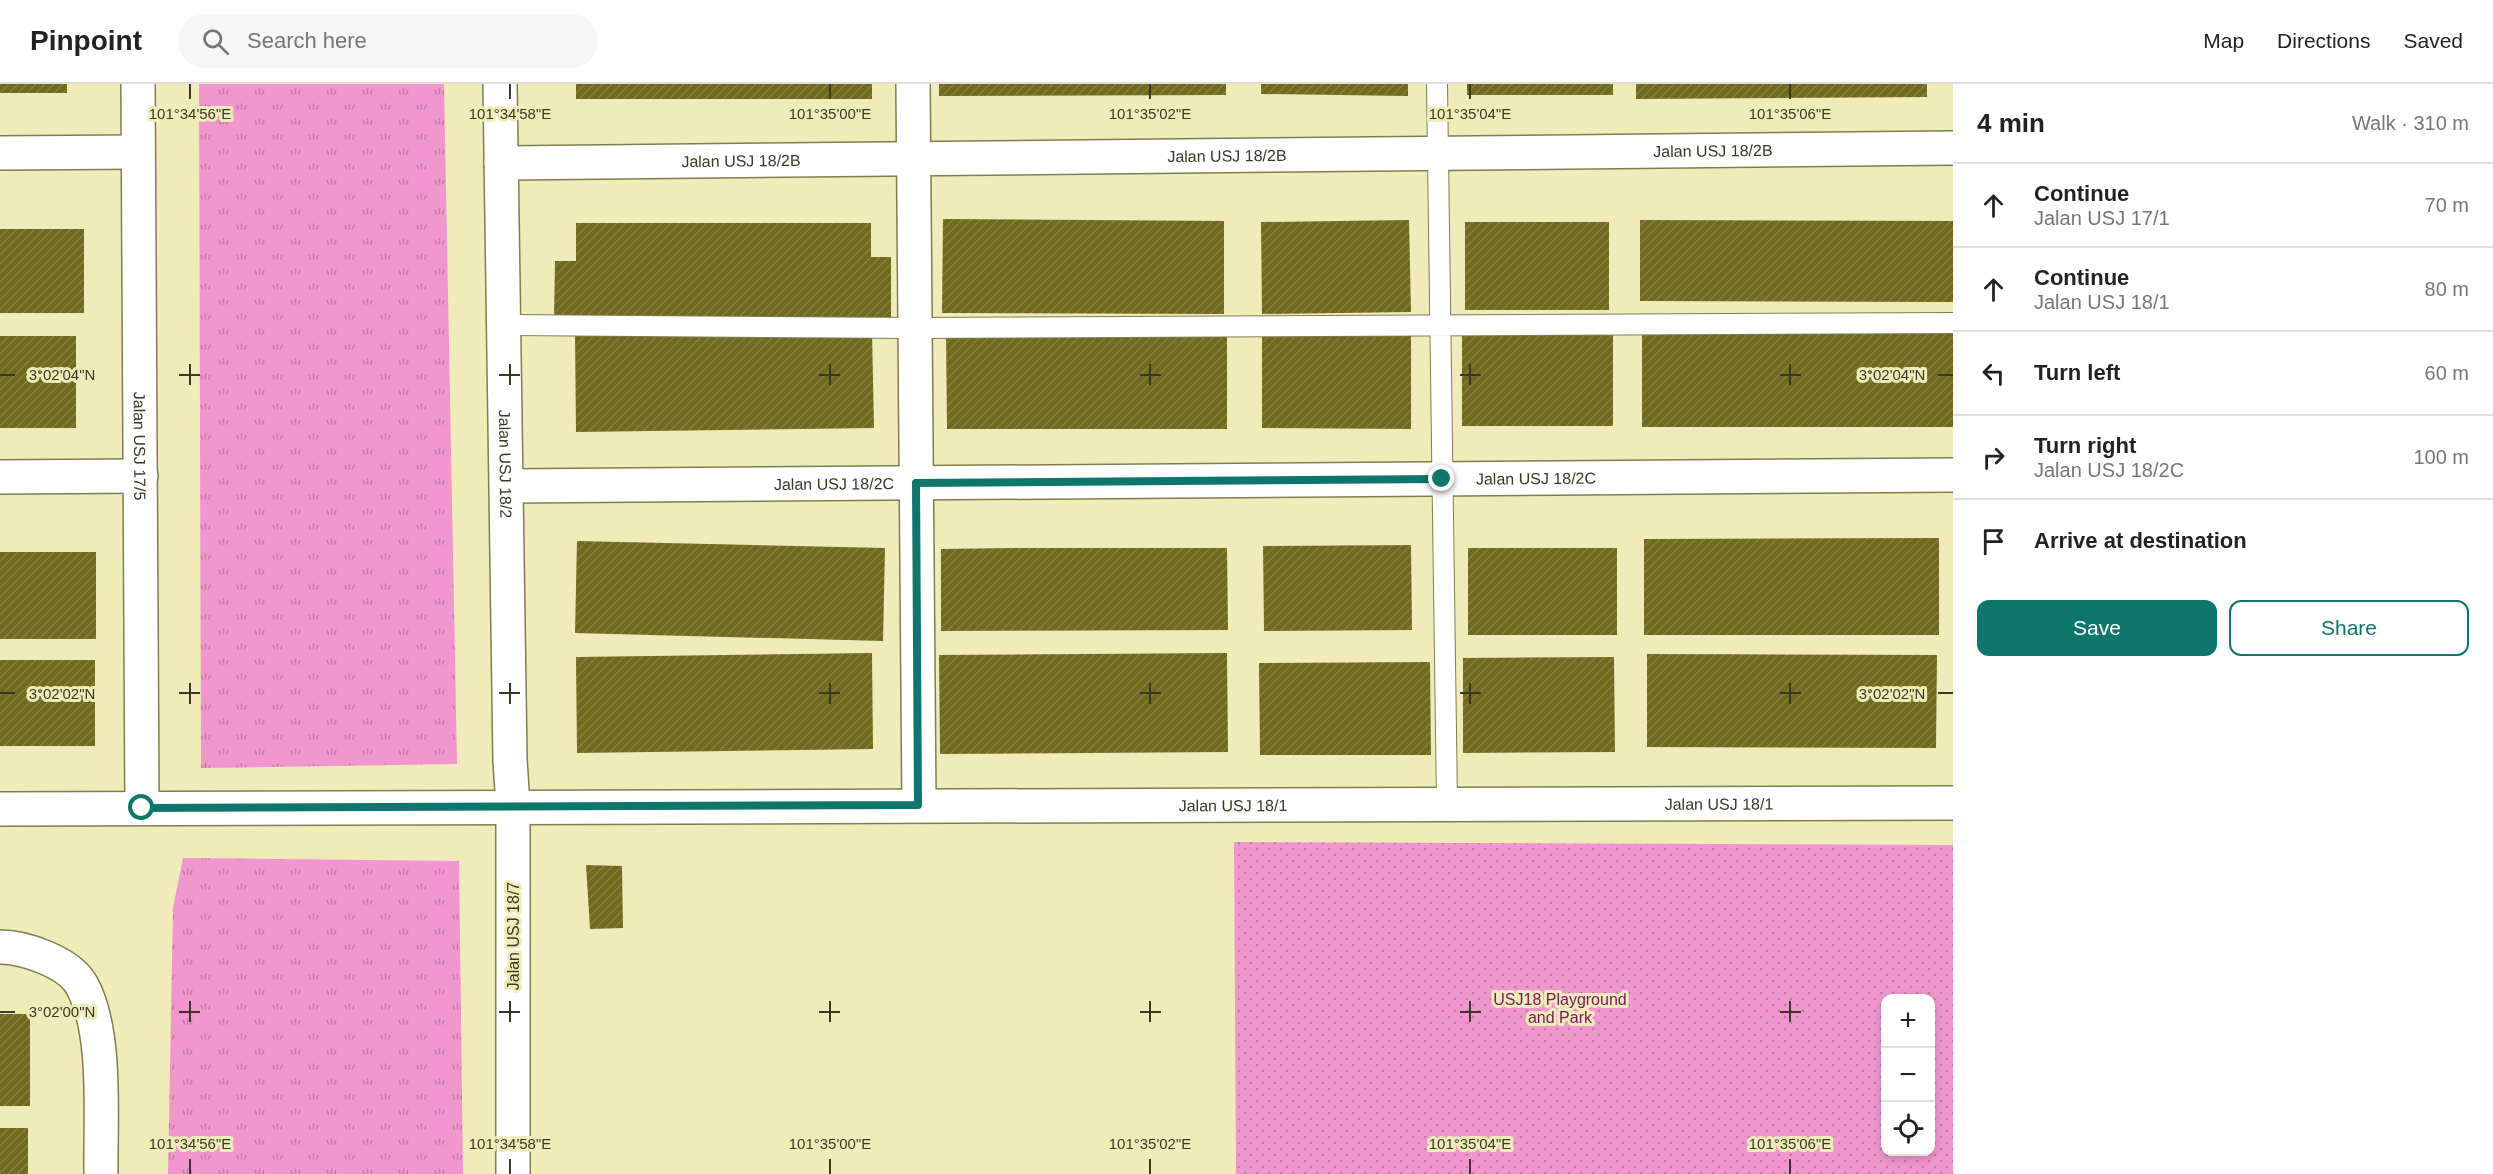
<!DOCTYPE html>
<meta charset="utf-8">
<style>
:root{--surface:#fff;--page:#f6f6f6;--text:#222;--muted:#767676;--line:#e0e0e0;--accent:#0f766e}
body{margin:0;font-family:Arial,sans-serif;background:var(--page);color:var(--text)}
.controls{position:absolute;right:18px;bottom:18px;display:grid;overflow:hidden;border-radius:12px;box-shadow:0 3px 9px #0003}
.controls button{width:54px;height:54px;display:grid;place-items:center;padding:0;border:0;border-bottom:2px solid var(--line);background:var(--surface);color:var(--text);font:30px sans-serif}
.stop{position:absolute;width:18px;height:18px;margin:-14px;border:4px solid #0f766e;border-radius:50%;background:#fff}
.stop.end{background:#0f766e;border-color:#fff;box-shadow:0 2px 6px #0008}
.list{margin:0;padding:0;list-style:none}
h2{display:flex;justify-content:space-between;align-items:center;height:78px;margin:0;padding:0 24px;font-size:26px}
h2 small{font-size:20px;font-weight:400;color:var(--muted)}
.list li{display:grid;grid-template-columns:39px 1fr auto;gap:18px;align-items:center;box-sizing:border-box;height:84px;padding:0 24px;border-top:2px solid var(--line)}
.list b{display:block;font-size:22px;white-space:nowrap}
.list p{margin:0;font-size:20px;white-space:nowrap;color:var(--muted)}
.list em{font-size:20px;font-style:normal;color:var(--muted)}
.actions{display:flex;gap:12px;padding:18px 24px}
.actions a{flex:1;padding:14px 0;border:2px solid var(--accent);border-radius:12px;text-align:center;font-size:21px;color:var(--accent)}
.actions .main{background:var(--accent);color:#fff}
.icon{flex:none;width:33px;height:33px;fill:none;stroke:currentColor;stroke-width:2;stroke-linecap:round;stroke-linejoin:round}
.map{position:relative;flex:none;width:1953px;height:1090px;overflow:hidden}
header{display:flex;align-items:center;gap:36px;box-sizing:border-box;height:84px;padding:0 30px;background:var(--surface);border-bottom:2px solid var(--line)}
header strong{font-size:28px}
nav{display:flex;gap:33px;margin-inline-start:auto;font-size:21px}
.search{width:420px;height:54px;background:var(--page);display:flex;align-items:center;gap:15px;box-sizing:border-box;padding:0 21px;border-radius:33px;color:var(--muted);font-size:22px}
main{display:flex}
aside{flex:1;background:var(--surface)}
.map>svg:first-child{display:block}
</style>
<header>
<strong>Pinpoint</strong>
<div class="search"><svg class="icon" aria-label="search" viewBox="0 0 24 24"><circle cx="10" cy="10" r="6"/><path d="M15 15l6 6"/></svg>Search here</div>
<nav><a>Map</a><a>Directions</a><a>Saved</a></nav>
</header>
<main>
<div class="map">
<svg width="1953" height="1090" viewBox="0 0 1953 1090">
<defs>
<pattern id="grass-tufts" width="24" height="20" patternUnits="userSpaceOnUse" patternTransform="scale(1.5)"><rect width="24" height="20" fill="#f196ce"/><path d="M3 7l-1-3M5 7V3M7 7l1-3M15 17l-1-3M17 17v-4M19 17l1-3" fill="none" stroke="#c47ba7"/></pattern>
<pattern id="park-dots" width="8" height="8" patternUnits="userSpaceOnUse" patternTransform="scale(1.5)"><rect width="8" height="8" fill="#f196ce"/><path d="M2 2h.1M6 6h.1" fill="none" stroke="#c47ba7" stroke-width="1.8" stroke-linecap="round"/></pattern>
<pattern id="building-hatch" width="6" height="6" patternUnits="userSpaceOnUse" patternTransform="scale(1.5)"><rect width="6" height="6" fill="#71691c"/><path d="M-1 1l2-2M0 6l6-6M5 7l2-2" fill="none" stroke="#868044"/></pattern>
</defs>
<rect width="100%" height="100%" fill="#f0ecba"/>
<!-- grass -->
<path fill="url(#grass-tufts)" d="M 199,0 L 444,0 L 457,680 L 201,684 Z
M 183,774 L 459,777 L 463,1090 L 168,1090 L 173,824 Z"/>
<!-- park -->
<path fill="url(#park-dots)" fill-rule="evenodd" d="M 1234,758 L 1953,761 L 1953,1090 L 1236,1090 ZM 1886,914 L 1930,914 L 1930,1068 L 1886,1068 Z"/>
<!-- building -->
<path fill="url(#building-hatch)" d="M 0,0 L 67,0 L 67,9 L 0,9 Z
M 576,0 L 872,0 L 872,15 L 576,15 Z
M 939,0 L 1226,0 L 1226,11 L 939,12 Z
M 1261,0 L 1408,0 L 1408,12 L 1261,10 Z
M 1467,0 L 1613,0 L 1613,11 L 1467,11 Z
M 1636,0 L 1927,0 L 1927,13 L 1636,15 Z
M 943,135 L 1224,137 L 1224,230 L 942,229 Z
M 1409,136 L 1411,228 L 1262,230 L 1261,138 Z
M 1640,136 L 1953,137 L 1953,218 L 1640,217 Z
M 1465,138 L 1609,138 L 1609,226 L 1465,226 Z
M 576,139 L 871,139 L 871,173 L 891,173 L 891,233 L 554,233 L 555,177 L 576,177 Z
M 0,145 L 84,145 L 84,229 L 0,229 Z
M 872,247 L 874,344 L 576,348 L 575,251 Z
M 1227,247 L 1227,345 L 947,345 L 946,248 Z
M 1462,247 L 1613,247 L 1613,342 L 1462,342 Z
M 1642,248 L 1953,248 L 1953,343 L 1642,343 Z
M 1262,251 L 1411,251 L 1411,345 L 1262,344 Z
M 0,252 L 76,252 L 76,344 L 0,344 Z
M 1939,454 L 1939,551 L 1644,551 L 1644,455 Z
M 577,457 L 885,464 L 883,557 L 575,549 Z
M 1411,461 L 1412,546 L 1264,547 L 1263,462 Z
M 1012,464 L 1227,464 L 1228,546 L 941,547 L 941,465 Z
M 1468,464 L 1617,464 L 1617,551 L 1468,551 Z
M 0,468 L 96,468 L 96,555 L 0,555 Z
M 872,569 L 873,665 L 577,669 L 576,573 Z
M 1227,569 L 1228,668 L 940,670 L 939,571 Z
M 1647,570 L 1937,571 L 1936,664 L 1647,663 Z
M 1614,573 L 1615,668 L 1463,669 L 1463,574 Z
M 0,576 L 95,576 L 95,662 L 0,662 Z
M 1430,578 L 1431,671 L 1260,671 L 1259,579 Z
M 586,781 L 622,782 L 623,844 L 590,845 Z
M 0,930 L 30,930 L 30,1022 L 0,1022 Z
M 0,1044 L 28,1044 L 28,1090 L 0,1090 Z"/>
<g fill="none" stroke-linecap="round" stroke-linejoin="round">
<!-- lane casing -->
<g stroke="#817c4f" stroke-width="22">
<path id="lane" d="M 1437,0 L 1447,720
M 504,241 L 914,244 L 1953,239"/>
</g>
<!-- street casing -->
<g stroke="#817c4f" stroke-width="36">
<g id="street">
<path id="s1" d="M 138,0 L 142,724"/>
<path id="s2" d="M 500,0 L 510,676 L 513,722 L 513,1090"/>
<path d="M 913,0 L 919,721"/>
<path d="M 0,69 L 138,68"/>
<path id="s3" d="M 501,79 L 1953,64"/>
<path d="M 0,393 L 141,392"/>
<path id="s4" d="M 507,402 L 1953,391"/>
<path id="s5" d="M 0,725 L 1953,719"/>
<path d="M 0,863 C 24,863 68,878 81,900 C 108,946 100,1037 101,1090"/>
</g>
</g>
<!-- lane -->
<use href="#lane" stroke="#fff" stroke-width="20"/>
<!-- street -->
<use href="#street" stroke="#fff" stroke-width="33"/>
</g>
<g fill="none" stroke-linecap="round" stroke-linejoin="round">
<!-- route -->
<path stroke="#0f766e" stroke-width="8" d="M 142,724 L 918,721 L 916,399 L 1442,395"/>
</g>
<!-- ticks -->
<path fill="none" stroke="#3a3825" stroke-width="2" d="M 190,0 L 190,15M 510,0 L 510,15M 830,0 L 830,15M 1150,0 L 1150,15M 1470,0 L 1470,15M 1790,0 L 1790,15M 190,280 L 190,301M 510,280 L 510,301M 830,280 L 830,301M 1150,280 L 1150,301M 1470,280 L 1470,301M 1790,280 L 1790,301M 0,291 L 15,291M 179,291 L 200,291M 499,291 L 520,291M 819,291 L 840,291M 1140,291 L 1161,291M 1460,291 L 1481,291M 1780,291 L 1801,291M 1938,291 L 1953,291M 190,599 L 190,620M 510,599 L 510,620M 830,599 L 830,620M 1150,599 L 1150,620M 1470,599 L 1470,620M 1790,599 L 1790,620M 0,609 L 15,609M 179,609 L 200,609M 499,609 L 520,609M 819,609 L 840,609M 1140,609 L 1161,609M 1460,609 L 1481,609M 1780,609 L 1801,609M 1938,609 L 1953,609M 190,917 L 190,938M 510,917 L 510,938M 830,917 L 830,938M 1150,917 L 1150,938M 1470,917 L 1470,938M 1790,917 L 1790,938M 0,928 L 15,928M 179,928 L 200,928M 499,928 L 520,928M 819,928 L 840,928M 1140,928 L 1161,928M 1460,928 L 1481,928M 1780,928 L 1801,928M 190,1075 L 190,1090M 510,1075 L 510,1090M 830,1075 L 830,1090M 1150,1075 L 1150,1090M 1470,1075 L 1470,1090M 1790,1075 L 1790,1090"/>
<g text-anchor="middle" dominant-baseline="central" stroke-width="6" stroke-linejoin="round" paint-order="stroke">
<!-- street labels -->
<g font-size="16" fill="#3a3825" stroke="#f0ecba">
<text stroke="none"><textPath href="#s3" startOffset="1212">Jalan USJ 18/2B</textPath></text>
<text stroke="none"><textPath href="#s3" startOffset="726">Jalan USJ 18/2B</textPath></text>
<text stroke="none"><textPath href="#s3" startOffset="240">Jalan USJ 18/2B</textPath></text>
<text stroke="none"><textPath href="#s1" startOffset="362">Jalan USJ 17/5</textPath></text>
<text stroke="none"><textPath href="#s2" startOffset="380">Jalan USJ 18/2</textPath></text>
<text stroke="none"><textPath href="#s4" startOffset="1029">Jalan USJ 18/2C</textPath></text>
<text stroke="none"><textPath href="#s4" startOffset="327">Jalan USJ 18/2C</textPath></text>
<text stroke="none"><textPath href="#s5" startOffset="1233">Jalan USJ 18/1</textPath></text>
<text stroke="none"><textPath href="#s5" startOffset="1719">Jalan USJ 18/1</textPath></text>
<text transform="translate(513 852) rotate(-90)">Jalan USJ 18/7</text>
</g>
<!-- park labels -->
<g font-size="16" fill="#79155c" stroke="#f0ecba">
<text x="1560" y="915">USJ18 Playground<tspan x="1560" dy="18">and Park</tspan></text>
</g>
</g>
<g font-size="15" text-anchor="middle" fill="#3a3825" stroke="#f0ecba" stroke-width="6" stroke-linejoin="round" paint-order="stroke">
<text x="190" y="35">101°34'56"E</text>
<text x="510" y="35">101°34'58"E</text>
<text x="830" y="35">101°35'00"E</text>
<text x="1150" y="35">101°35'02"E</text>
<text x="1470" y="35">101°35'04"E</text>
<text x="1790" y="35">101°35'06"E</text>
<text x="62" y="296">3°02'04"N</text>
<text x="1892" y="296">3°02'04"N</text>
<text x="62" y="615">3°02'02"N</text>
<text x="1892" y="615">3°02'02"N</text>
<text x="62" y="933">3°02'00"N</text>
<text x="190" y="1065">101°34'56"E</text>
<text x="510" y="1065">101°34'58"E</text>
<text x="830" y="1065">101°35'00"E</text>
<text x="1150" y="1065">101°35'02"E</text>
<text x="1470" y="1065">101°35'04"E</text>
<text x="1790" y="1065">101°35'06"E</text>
</g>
</svg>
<div class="controls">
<button>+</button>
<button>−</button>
<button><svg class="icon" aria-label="locate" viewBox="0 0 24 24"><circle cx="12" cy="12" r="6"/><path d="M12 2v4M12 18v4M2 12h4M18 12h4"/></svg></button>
</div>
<div class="stop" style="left:142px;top:724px"></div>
<div class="stop end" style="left:1442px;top:395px"></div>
</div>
<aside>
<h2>4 min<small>Walk · 310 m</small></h2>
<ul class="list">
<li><svg class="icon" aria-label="ahead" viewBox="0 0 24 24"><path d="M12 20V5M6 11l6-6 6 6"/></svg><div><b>Continue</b><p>Jalan USJ 17/1</p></div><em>70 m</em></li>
<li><svg class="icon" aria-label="ahead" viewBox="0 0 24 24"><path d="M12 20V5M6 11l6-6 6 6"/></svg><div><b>Continue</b><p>Jalan USJ 18/1</p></div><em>80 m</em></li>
<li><svg class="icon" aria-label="left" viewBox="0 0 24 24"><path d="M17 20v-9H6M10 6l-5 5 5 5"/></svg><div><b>Turn left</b></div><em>60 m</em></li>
<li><svg class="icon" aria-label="right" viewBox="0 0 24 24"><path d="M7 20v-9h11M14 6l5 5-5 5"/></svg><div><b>Turn right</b><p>Jalan USJ 18/2C</p></div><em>100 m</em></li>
<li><svg class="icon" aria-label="arrive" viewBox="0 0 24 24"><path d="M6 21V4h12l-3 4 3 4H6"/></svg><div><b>Arrive at destination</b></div></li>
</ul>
<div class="actions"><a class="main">Save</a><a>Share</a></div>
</aside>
</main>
